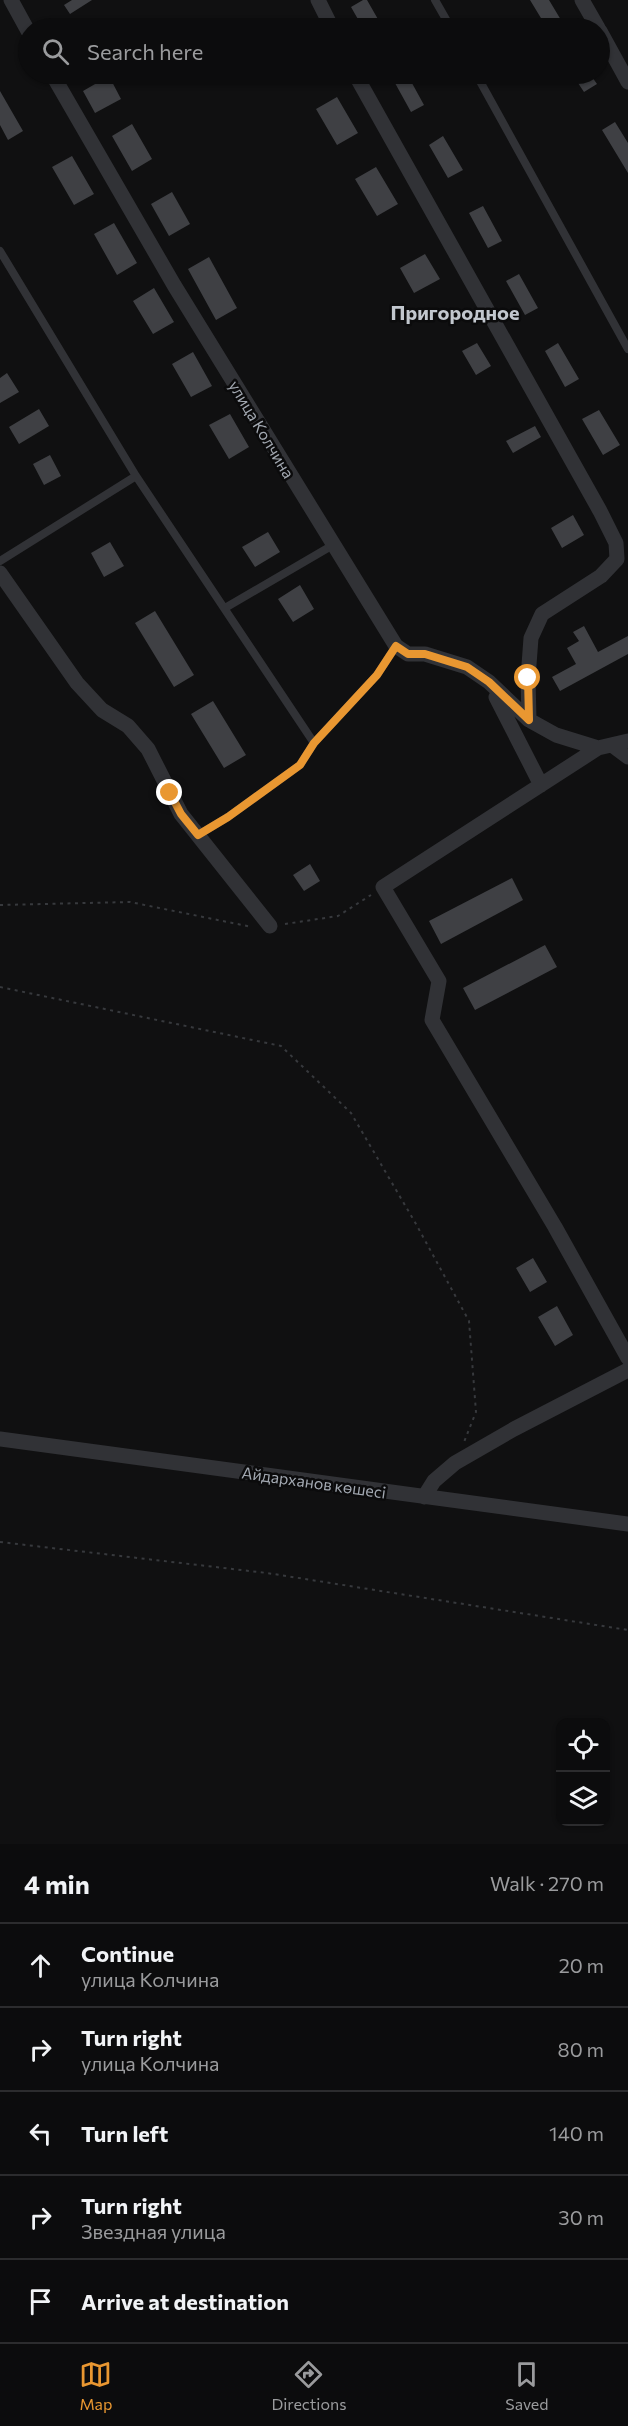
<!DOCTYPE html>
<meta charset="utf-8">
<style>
:root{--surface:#0c0c0d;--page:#151516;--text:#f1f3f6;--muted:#9a9b9d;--line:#2c2c2e;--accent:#e99731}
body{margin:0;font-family:Commissioner,sans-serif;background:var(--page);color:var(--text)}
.controls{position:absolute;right:18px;bottom:18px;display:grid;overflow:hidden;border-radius:12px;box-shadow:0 2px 4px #0004}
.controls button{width:54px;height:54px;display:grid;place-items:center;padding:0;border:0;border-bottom:2px solid var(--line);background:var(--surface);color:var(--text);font:30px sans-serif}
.stop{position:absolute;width:18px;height:18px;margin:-14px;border:4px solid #e99731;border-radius:50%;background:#fff}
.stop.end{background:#e99731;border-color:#fff;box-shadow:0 2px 6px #0008}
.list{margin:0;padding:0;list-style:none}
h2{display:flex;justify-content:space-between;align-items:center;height:78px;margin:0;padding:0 24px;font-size:26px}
h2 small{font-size:20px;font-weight:400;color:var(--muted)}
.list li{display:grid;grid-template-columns:39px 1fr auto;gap:18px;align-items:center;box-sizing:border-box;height:84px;padding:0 24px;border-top:2px solid var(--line)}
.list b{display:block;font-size:22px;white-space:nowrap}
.list p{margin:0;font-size:20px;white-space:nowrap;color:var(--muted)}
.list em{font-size:20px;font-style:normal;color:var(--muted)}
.icon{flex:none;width:33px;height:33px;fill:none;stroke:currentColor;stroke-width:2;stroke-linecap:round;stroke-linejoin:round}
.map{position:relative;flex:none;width:628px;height:1844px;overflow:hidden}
.search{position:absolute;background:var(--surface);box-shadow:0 2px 4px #0004;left:18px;right:18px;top:18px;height:66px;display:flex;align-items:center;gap:15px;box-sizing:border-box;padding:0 21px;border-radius:33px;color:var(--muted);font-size:22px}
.sheet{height:498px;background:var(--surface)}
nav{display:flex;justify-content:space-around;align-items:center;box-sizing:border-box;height:84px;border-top:2px solid var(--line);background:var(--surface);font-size:16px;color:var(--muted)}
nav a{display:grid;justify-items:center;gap:3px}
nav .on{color:var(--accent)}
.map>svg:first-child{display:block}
</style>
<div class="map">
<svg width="628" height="1844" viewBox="0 0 628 1844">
<rect width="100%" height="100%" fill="#101011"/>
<!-- building -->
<path fill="#3f4044" d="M 72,0 L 92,0 L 70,14 L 64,5 Z
M 363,0 L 367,0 L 383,28 L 363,28 L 351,7 Z
M 530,0 L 549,0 L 561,20 L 547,28 Z
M 390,74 L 407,74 L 424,105 L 411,112 Z
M 572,74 L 590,74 L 597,84 L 584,92 Z
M 109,76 L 121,99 L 95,113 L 83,91 Z
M 0,91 L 23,131 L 8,140 L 0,125 Z
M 337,97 L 358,133 L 337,145 L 316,109 Z
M 615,122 L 628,143 L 628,173 L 602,130 Z
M 132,124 L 152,159 L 132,171 L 112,136 Z
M 443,136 L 463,170 L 448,178 L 429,145 Z
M 72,156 L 94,194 L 74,205 L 52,167 Z
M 376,167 L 398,204 L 377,216 L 355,179 Z
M 172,192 L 190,224 L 169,236 L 151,204 Z
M 483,206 L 502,241 L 488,248 L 469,213 Z
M 114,223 L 137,263 L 117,275 L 94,234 Z
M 425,254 L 440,279 L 414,293 L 400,268 Z
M 209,257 L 237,308 L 216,320 L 188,269 Z
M 519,274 L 538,308 L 525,315 L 506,281 Z
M 154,288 L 174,322 L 153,334 L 133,301 Z
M 477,343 L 491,366 L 476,375 L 462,351 Z
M 558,343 L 579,379 L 565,387 L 545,351 Z
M 193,352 L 212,386 L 191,397 L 172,364 Z
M 7,373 L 19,392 L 0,403 L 0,378 Z
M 39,409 L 49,426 L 19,444 L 9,427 Z
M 599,410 L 620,445 L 603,455 L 582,419 Z
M 230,414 L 249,447 L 229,459 L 209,425 Z
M 535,426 L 541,437 L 513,453 L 506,441 Z
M 50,455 L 61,476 L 44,485 L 33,464 Z
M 573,515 L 584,535 L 562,548 L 551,528 Z
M 268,532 L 280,552 L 255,567 L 242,547 Z
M 110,542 L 124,566 L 104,577 L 91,553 Z
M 300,585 L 314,609 L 293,622 L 278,599 Z
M 155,611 L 194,675 L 174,687 L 135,623 Z
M 584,626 L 598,652 L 628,636 L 628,654 L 560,691 L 552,677 L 576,664 L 567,648 L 579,641 L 573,632 Z
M 213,701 L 246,755 L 224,768 L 191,714 Z
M 310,864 L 320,881 L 304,891 L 293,875 Z
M 512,878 L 523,900 L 441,944 L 429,921 Z
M 545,945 L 557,967 L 475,1010 L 463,988 Z
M 533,1258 L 547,1282 L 530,1292 L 516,1268 Z
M 557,1306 L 573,1335 L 555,1346 L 538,1317 Z"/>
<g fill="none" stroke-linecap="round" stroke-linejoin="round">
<!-- path -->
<path stroke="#37393d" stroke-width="2" stroke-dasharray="3 4.5" stroke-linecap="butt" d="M 0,905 L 130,902 L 252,927
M 285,924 L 338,916 L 371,895
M 0,987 L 281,1046 L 351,1113 L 416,1224 L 469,1321 L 476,1412 L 464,1442
M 0,1542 L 267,1573 L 628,1630"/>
<!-- lane -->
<path stroke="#313236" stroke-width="8" d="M 435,0 L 451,28
M 476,74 L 628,349
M 0,251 L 136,476 L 314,743
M 0,561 L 136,476
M 225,608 L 333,545
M 198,835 L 228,817 L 300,765 L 314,743 L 377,675 L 396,646"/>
<!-- street -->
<path stroke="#313236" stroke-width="15" d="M 11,0 L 28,31
M 318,0 L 332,28
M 582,0 L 598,28
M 600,31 L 628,82
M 52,74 L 174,285 L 396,646 L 408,654 L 425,654 L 467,667 L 489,682 L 529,720 L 556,735 L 598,748 L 628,741
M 355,74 L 600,511 L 616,543 L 617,559 L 601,576 L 542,614 L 531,638 L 528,678 L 529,720
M 0,573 L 77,683 L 102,710 L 128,726 L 148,749 L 181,814 L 270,926
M 496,697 L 541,785
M 612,745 L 628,757
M 598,748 L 383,887 L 439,981 L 432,1020 L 555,1227 L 628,1358
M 0,1439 L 628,1524
M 424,1497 L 434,1481 L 455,1463 L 514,1429 L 628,1370"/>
</g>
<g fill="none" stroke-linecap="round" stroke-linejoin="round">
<!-- route -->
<path stroke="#e99731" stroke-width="8" d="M 170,793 L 181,814 L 198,835 L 228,817 L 300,765 L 314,743 L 377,675 L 396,646 L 408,654 L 425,654 L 467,667 L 489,682 L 529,720 L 528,678"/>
</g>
<g text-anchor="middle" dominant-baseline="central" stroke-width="5" stroke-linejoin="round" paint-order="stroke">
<!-- street labels -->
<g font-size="16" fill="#a2a8b1" stroke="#0b0b0c">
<text transform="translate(262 429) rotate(59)">улица Колчина</text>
<text transform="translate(314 1482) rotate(8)">Айдарханов көшесі</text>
</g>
<!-- quarter labels -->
<g font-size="20" font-weight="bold" fill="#c2c7ce" stroke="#0b0b0c">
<text x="455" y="312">Пригородное</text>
</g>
</g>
</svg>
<div class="controls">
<button><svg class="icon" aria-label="locate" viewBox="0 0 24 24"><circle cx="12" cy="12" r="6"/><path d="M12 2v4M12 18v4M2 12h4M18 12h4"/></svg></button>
<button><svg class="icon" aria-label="layers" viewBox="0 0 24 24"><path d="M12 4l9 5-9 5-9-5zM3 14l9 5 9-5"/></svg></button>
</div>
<div class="stop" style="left:528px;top:678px"></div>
<div class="stop end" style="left:170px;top:793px"></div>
<div class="search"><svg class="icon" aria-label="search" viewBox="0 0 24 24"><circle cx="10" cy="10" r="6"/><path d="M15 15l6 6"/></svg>Search here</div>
</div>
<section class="sheet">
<h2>4 min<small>Walk · 270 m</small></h2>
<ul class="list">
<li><svg class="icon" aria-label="ahead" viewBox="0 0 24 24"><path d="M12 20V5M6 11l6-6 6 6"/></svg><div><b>Continue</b><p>улица Колчина</p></div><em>20 m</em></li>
<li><svg class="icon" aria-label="right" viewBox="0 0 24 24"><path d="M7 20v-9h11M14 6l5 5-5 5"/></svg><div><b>Turn right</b><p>улица Колчина</p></div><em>80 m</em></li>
<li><svg class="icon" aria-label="left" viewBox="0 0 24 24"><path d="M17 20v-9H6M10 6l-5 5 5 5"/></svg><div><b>Turn left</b></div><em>140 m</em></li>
<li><svg class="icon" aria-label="right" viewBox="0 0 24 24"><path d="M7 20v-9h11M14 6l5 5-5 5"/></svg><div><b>Turn right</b><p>Звездная улица</p></div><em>30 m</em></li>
<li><svg class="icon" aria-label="arrive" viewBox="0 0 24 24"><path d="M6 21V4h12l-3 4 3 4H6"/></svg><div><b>Arrive at destination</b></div></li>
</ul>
</section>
<nav>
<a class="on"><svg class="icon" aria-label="map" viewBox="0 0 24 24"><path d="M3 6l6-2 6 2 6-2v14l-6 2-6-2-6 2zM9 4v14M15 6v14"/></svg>Map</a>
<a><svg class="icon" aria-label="directions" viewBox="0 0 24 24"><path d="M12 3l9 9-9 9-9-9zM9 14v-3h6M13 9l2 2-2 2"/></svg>Directions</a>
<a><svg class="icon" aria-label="saved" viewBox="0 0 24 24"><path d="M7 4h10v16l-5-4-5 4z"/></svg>Saved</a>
</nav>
